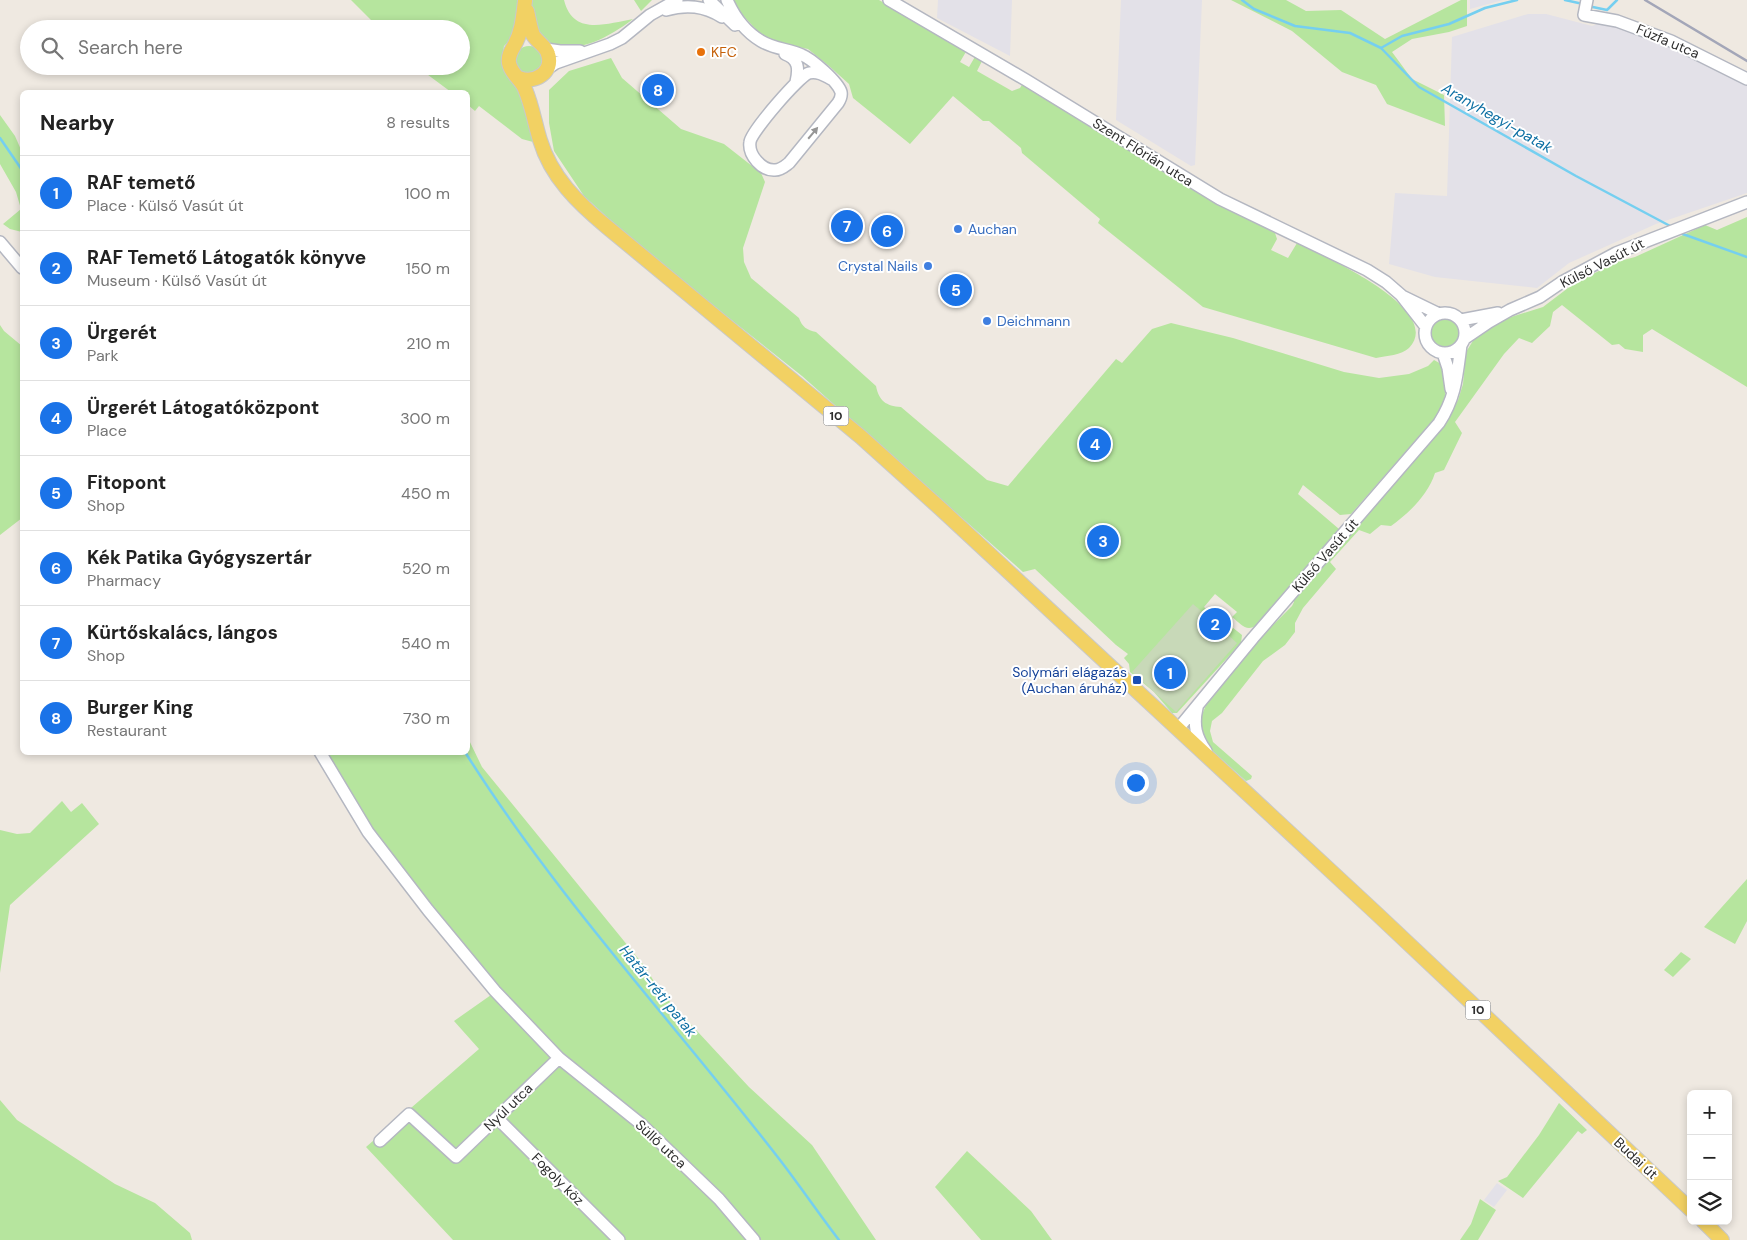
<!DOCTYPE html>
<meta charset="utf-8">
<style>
:root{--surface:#fff;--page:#f2f2f2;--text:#222;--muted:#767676;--line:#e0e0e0;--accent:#1a73e8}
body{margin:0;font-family:"DM Sans",sans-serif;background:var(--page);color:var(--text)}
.controls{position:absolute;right:15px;bottom:15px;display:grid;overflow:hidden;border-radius:8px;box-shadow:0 2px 8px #0003}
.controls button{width:45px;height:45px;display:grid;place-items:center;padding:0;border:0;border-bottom:1px solid var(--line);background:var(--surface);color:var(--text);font:25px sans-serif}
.you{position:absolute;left:1135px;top:782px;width:18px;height:18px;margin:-12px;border:4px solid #fff;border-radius:50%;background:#1a73e8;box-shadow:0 0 0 8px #1a73e833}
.badge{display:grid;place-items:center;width:32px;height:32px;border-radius:50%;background:var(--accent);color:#fff;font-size:16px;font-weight:700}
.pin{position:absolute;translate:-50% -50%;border:2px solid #fff;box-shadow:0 1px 5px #0006}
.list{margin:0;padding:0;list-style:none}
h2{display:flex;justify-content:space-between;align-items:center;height:65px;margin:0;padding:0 20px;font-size:21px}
h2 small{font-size:16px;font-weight:400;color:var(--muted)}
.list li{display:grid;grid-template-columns:32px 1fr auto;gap:15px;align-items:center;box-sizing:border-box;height:75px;padding:0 20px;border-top:1px solid var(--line)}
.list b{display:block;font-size:19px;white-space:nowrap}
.list p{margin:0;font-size:16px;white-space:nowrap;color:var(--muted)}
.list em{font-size:16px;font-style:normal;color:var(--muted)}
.icon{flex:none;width:28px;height:28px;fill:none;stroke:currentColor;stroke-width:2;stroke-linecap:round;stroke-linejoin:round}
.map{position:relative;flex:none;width:1747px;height:1240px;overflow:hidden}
.search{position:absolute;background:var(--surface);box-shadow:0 2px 8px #0003;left:20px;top:20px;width:450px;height:55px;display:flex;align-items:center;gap:12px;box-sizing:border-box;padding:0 18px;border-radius:28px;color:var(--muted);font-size:19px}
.panel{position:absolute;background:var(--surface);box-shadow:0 2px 8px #0003;left:20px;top:90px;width:450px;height:665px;border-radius:8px}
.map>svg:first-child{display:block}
</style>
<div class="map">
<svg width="1747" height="1240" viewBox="0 0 1747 1240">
<rect width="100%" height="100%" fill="#efe9e1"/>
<!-- industrial -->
<path fill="#e3e1e8" d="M 938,0 L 1012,0 L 1010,56 L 937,18 Z
M 1121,0 L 1202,0 L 1195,165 L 1191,166 L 1116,120 Z
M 1470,0 L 1503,0 L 1470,9 Z
M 1528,14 L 1546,14 L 1592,26 L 1600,23 L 1614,25 L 1650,37 L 1747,82 L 1747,193 L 1656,224 L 1569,263 L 1537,288 L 1435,277 L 1389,264 L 1395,193 L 1447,196 L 1452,37 Z
M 1497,1183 L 1507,1190 L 1494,1207 L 1484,1200 Z"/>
<!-- green -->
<path fill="#b6e59e" d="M 351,0 L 519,0 L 515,35 L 504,46 L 502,58 L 505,72 L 514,80 L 523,96 L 533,142 L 522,139 L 479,106 L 475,111 L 468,105 L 468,92 L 451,92 L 416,66 L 461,66 L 461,29 L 380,29 Z
M 530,0 L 564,0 C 573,36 605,24 633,19 C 607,39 561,65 536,30 C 531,24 531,9 530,0 Z
M 634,0 L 652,0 L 641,11 Z
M 732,0 L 879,0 L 967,50 L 960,62 L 969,67 L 976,55 L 983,59 L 977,71 L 1012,91 L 1020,88 L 1023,83 L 1220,204 L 1275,233 L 1277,239 L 1271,250 L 1288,258 L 1297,243 C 1321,255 1446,309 1409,348 C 1402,355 1386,356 1376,358 L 1203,307 L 1098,223 L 1100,219 L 1022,153 L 1021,148 L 989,121 L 983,121 L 953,96 L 910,144 L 853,98 L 849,84 L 829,66 L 808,49 L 783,44 L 762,36 L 738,10 Z
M 1231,0 L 1286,0 L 1306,11 L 1341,10 L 1385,39 L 1461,0 L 1467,0 L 1467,26 L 1449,32 L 1412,39 L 1392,52 L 1412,79 L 1444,95 L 1445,126 L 1387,104 L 1376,85 L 1342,72 L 1292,31 Z
M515 60a14 14 0 1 1 28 0a14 14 0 1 1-28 0Z
M 611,58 L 622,78 L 681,129 L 724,144 L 761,173 L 765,182 L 743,248 L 744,262 L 751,278 L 799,318 C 802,327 807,330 816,332 L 876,386 C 879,401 886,406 901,407 L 987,480 L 1008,486 L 1116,359 L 1122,363 L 1152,329 L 1171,323 L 1233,338 L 1344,372 L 1379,378 L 1409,374 L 1428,366 L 1434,360 L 1443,365 C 1448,387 1447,395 1438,415 L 1351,514 L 1340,515 L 1303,485 L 1298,494 L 1339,529 L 1255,626 C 1246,632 1240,623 1232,617 L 1237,612 L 1215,594 L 1204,607 L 1213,615 L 1211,620 L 1193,604 L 1237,644 L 1215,623 L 1217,621 L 1221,621 L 1226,625 L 1227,623 L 1242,635 L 1241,643 L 1177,713 L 1172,713 L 1154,692 L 1130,672 L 1129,664 L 1124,658 L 1128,654 L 1116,645 L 1035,569 L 1023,572 L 802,376 L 642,249 L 584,196 L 554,151 L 549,123 L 549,90 L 569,71 Z
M 0,115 L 15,136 L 22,152 L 22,232 L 10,229 L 3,224 L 21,209 L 16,192 L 0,164 Z
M 1747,217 L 1747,387 L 1652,329 L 1643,335 L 1643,352 L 1625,349 L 1619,344 L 1612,345 L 1562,305 L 1553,312 L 1550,326 L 1532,343 L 1519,338 L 1504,354 L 1455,422 L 1462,433 L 1444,470 L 1435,473 C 1428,495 1409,513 1391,526 L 1381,525 L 1370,534 L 1359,530 L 1330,562 L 1336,569 L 1303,608 L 1295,623 L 1295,632 L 1285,645 L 1263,661 L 1222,713 L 1212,721 L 1210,731 L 1213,742 L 1252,776 L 1251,779 L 1246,781 L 1208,747 L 1204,742 L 1199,722 L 1206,705 L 1264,634 L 1292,606 L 1294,602 L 1293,598 L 1448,418 L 1458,400 L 1463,384 L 1466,352 L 1476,336 L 1487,328 L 1511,317 L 1543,307 L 1572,285 L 1616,262 L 1635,257 L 1705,225 L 1717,230 Z
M1429 332a15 15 0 1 1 30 0a15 15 0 1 1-30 0Z
M 0,325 L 4,331 L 22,346 L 22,518 L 0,535 Z
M 468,738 L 482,767 L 646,968 L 659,990 L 749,1087 L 812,1145 L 876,1240 L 453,1240 L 366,1147 L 479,1049 L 454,1021 L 491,995 L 457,953 L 321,753 L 468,752 Z
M 62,801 L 71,812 L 82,803 L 99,824 L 10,905 L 0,973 L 0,830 L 17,834 L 30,833 Z
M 1747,879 L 1747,921 L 1735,944 L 1704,927 Z
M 1681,952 L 1691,959 L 1673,977 L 1664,970 Z
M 0,1100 L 17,1120 L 115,1184 L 155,1203 L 190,1233 L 192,1240 L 0,1240 Z
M 1559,1103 L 1587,1130 L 1582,1134 L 1578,1131 L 1523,1198 L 1498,1181 L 1507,1177 L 1539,1135 Z
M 967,1151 L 1031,1211 L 1052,1240 L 981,1240 L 935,1187 Z
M 1480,1199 L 1496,1210 L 1478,1240 L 1460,1240 L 1471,1224 Z"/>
<!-- cemetery -->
<path fill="#c8d9b8" d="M 1193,604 L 1237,643 L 1176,712 L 1132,672 Z"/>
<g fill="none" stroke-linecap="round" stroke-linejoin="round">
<!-- stream -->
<path stroke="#75cff0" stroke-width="2.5" d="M 1242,0 L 1254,9 L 1295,26 L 1350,33 L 1381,48 L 1419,87 L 1576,176 L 1672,227
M 1565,0 L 1583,4
M 1588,6 L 1607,10 L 1617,0
M 1381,48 L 1402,36 L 1449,24 L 1485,8 L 1517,0
M 0,138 L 22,170
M 1680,233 L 1747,257
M 465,752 C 557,898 675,1024 780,1160 C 800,1186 819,1214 839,1240"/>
<!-- minor casing -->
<g stroke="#b4b7c1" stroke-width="14">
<path id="minor" d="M 709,0 L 735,25
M 727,0 C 734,16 746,32 761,41 C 774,49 789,49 802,55 C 812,59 838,82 841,92 C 842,97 840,100 838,103 L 789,163 C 785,166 781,170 775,170 C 762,171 748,155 750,142 C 751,132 799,76 809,73 C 817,71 824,75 831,79
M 889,0 L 1026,80 L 1220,199 L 1367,270 L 1386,282 L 1401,295 L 1426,327
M 1587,0 L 1584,15 L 1617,21 L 1671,41 L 1747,79
M 666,10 C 687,4 704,6 722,17
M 546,49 L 560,51 L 580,51
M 785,54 C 799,59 799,69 796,82
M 547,69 L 556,63 L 610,44 L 622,38 L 650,15 L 677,0
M 0,242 L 22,268
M 1402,296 L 1439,314
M1425 333a20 20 0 1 1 40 0a20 20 0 1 1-40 0Z
M 1461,320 L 1498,313
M 1464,339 L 1489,322 L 1510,310 L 1540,297 L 1562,282 L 1616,253 L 1747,202
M 1443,353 L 1448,368 L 1451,389
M 1197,708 C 1193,725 1196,737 1206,751
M 1178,729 L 1253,638 L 1439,423 C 1456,397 1457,375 1461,345
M 320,752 L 368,832 L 428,910 L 495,991 L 559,1058 L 641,1124 L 719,1199 L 754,1240
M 497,1118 L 619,1240
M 380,1141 L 409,1114 L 456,1157 L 559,1058"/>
</g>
<!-- major casing -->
<g stroke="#c9c9c9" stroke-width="16">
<path id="major" d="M 525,1 C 523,17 522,32 514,46 C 511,51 508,56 509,63 C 511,74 521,79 525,89 C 532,105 535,124 540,140 C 551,177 578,203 607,227 L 861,437 L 942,510 L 1376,913 L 1691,1210
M 519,78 C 535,84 554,72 548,54 C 546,46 537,42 533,35 C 530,28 529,19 527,11
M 1703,1221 L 1722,1240"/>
</g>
<!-- minor -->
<use href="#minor" stroke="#fff" stroke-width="11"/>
<!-- major -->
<use href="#major" stroke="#f2d163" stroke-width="14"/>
<!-- rail -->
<path stroke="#a3a6b8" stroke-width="2.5" d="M 1645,0 L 1747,61"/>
</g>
<!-- one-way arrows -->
<defs><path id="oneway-solid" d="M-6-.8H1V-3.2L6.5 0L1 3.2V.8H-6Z" transform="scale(1.25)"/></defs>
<use fill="#969696" href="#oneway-solid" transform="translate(813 133) rotate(-50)"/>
<!-- markers -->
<circle fill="#e8710a" stroke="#fff" stroke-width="2" cx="701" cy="52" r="5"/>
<g fill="#3f7fe0" stroke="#fff" stroke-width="2">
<circle cx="958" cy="229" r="5"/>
<circle cx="928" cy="266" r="5"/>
<circle cx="987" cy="321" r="5"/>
</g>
<rect fill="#1a4fb4" stroke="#fff" stroke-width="2" x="1132" y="675" width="10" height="10" rx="2.5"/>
<g text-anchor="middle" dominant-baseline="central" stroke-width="4" stroke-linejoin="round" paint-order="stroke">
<!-- shield labels -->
<g fill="#fff" stroke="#6d6d6d" stroke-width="1">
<rect x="823.5" y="406.5" width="25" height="19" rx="4"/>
<rect x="1465.5" y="1000.5" width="25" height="19" rx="4"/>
</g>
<g font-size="12" font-weight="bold" fill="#2e2e2e">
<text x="836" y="416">10</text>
<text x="1478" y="1010">10</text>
</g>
<!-- street labels -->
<g font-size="14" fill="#2e2e2e" stroke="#fff">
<text transform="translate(1668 41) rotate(23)">Fűzfa utca</text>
<text transform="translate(1143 152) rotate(32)">Szent Flórián utca</text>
<text transform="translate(1602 263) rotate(-27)">Külső Vasút út</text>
<text transform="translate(1325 555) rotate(-49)">Külső Vasút út</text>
<text transform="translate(508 1107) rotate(-44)">Nyúl utca</text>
<text transform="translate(661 1144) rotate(43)">Süllő utca</text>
<text transform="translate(1636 1158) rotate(43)">Budai út</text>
<text transform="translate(558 1179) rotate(45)">Fogoly köz</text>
</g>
<!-- food labels -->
<g font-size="14" fill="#c56008" stroke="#fff" text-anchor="start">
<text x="711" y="52">KFC</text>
</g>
<!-- shop labels -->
<g font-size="14" fill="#366cbe" stroke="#fff" text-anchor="start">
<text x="968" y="229">Auchan</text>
<text x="918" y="266" text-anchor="end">Crystal Nails</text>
<text x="997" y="321">Deichmann</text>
</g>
<!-- transit labels -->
<g font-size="14" fill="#164399" stroke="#fff" text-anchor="end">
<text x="1127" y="672">Solymári elágazás<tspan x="1127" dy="16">(Auchan áruház)</tspan></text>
</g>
<!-- water labels -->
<g font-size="15" font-style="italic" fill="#0d6fa3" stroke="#fff">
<text transform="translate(1497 118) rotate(30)">Aranyhegyi-patak</text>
<text transform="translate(658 991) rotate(51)">Határ-réti patak</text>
</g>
</g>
</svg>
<div class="controls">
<button>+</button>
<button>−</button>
<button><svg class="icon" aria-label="layers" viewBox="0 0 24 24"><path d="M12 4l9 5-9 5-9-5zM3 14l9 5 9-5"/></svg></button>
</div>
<div class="you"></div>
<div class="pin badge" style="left:1170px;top:673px">1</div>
<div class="pin badge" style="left:1215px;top:624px">2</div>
<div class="pin badge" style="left:1103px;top:541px">3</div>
<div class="pin badge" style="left:1095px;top:444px">4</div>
<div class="pin badge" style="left:956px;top:290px">5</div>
<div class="pin badge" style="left:887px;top:231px">6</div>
<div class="pin badge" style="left:847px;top:226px">7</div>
<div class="pin badge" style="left:658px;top:90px">8</div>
<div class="search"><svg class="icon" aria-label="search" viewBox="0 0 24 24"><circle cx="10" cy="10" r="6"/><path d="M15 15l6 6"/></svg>Search here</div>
<section class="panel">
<h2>Nearby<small>8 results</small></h2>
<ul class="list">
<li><span class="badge">1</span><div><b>RAF temető</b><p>Place · Külső Vasút út</p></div><em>100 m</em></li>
<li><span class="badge">2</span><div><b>RAF Temető Látogatók könyve</b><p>Museum · Külső Vasút út</p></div><em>150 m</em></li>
<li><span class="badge">3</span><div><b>Ürgerét</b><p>Park</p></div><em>210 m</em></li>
<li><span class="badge">4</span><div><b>Ürgerét Látogatóközpont</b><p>Place</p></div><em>300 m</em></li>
<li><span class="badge">5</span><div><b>Fitopont</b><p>Shop</p></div><em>450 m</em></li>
<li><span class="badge">6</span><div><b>Kék Patika Gyógyszertár</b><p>Pharmacy</p></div><em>520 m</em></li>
<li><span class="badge">7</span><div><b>Kürtőskalács, lángos</b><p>Shop</p></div><em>540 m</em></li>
<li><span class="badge">8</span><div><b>Burger King</b><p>Restaurant</p></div><em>730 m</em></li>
</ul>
</section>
</div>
